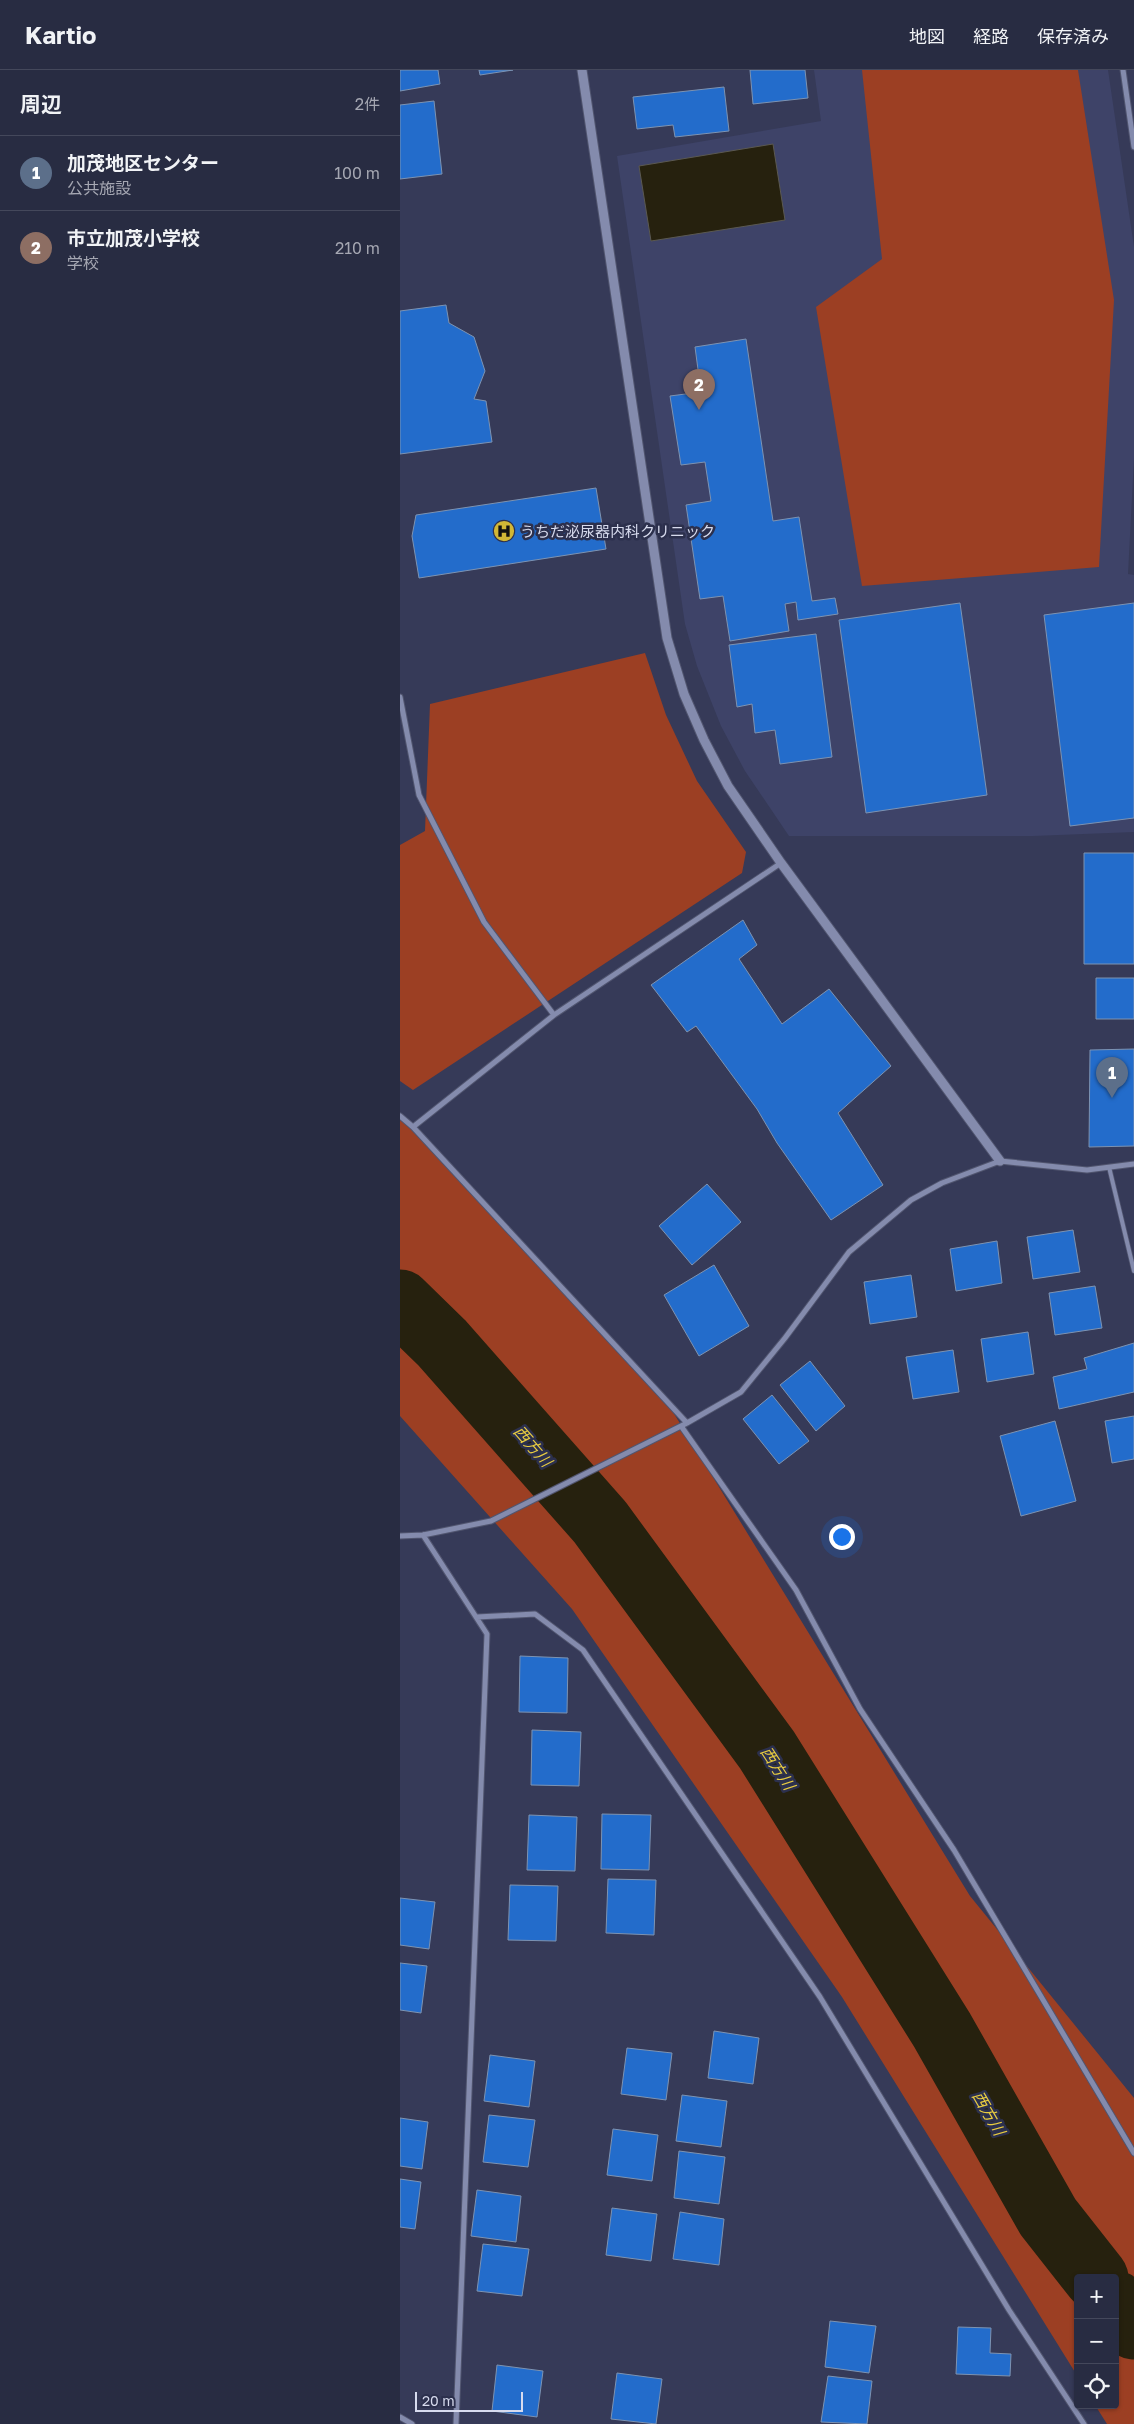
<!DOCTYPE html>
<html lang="ja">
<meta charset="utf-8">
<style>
:root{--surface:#282c42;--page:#34384d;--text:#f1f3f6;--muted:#a5a7b2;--line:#44485b;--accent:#d1b736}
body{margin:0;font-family:"Golos Text","Noto Sans JP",sans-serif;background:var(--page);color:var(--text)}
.controls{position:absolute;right:15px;bottom:15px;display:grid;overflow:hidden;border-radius:5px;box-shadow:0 1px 4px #0004}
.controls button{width:45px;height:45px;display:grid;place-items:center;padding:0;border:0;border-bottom:1px solid var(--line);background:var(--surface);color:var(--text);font:25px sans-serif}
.scale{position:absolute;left:15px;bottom:12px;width:108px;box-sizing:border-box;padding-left:5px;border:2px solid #d7dbee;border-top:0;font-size:14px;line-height:18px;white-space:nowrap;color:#d7dbee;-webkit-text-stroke:4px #2c304d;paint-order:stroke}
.you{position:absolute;left:441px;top:1466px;width:18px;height:18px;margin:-12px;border:4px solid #fff;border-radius:50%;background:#1a73e8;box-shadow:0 0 0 8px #1a73e833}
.badge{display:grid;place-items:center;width:32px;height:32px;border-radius:50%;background:var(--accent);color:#fff;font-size:16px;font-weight:700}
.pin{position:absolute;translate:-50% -41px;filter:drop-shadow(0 1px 2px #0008)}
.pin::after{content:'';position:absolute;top:26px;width:18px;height:15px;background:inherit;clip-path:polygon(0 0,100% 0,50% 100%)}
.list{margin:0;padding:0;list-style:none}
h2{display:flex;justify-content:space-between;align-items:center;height:65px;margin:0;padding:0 20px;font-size:21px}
h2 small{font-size:16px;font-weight:400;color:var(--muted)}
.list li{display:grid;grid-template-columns:32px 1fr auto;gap:15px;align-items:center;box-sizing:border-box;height:75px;padding:0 20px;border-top:1px solid var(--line)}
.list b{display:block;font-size:19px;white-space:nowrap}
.list p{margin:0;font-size:16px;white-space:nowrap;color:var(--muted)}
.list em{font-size:16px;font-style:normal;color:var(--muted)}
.icon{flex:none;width:28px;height:28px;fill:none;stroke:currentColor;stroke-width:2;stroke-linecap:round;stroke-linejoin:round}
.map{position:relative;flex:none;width:734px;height:2354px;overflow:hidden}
header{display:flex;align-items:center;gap:30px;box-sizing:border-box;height:70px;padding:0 25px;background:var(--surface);border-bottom:1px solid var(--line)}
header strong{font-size:24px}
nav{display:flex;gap:28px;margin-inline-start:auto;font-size:18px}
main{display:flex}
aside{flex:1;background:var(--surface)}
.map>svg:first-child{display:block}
</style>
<header>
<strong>Kartio</strong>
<nav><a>地図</a><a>経路</a><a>保存済み</a></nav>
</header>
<main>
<aside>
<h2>周辺<small>2件</small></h2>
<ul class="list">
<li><span class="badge" style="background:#5c6f8a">1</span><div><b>加茂地区センター</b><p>公共施設</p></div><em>100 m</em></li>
<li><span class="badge" style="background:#8d6e63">2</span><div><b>市立加茂小学校</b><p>学校</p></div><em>210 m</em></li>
</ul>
</aside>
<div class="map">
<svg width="734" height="2354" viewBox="0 0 734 2354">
<rect width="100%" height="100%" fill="#363a58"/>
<!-- built -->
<path fill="#3e4368" d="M 414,0 L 708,0 L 734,177 L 734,388 L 728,504 L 734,505 L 734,762 L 633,766 L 389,766 L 345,701 L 321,656 L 297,596 L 285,554 L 217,86 L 421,51 Z"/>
<!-- green -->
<path fill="#9c3f23" d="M 462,0 L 678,0 L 714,230 L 699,497 L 462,516 L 416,237 L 482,189 Z
M 245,583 L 266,645 L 297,711 L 346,782 L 342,803 L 13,1020 L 0,1011 L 0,775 L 25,761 L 30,634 Z
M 0,1049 L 13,1057 L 265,1329 L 570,1826 L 734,2028 L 734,2354 L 707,2354 L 695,2335 L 715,2335 L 715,2208 L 678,2208 L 678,2307 L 442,1927 L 172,1539 L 0,1346 Z"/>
<!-- water -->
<path fill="#26210e" stroke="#5b5951" d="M 373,74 L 385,150 L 251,171 L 239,96 Z"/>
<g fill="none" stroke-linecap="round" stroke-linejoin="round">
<!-- river -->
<path stroke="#26210e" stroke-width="65" d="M 0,1232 L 42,1273 L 200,1452 L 367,1680 L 542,1960 L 648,2147 L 696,2208
M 715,2233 L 734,2257"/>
</g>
<!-- building -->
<path fill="#236ccb" stroke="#7d93b2" d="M 0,0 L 38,0 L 40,14 L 0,21 Z
M 79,0 L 113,0 L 80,5 Z
M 350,0 L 405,0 L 408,28 L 353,34 Z
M 324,17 L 329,61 L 275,67 L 273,55 L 237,59 L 233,27 Z
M 34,31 L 42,104 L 0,109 L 0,35 Z
M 46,235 L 49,253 L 74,267 L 85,301 L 74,329 L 86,331 L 92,372 L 0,384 L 0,241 Z
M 346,269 L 373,451 L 399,447 L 412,531 L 435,528 L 438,544 L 398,550 L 396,532 L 385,534 L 389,561 L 330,571 L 323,526 L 300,529 L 286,435 L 311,431 L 305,392 L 281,395 L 270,326 L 301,322 L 295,277 Z
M 196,418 L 206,479 L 19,508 L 12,466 L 16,445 Z
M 560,533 L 587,725 L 466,743 L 439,550 Z
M 734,533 L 734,748 L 670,756 L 644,545 Z
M 416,564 L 432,687 L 380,694 L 375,660 L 355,663 L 352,634 L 337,637 L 329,575 Z
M 684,783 L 734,783 L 734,894 L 684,894 Z
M 343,850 L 357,875 L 339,889 L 382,954 L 429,919 L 491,996 L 438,1043 L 483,1115 L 431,1150 L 377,1073 L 357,1039 L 296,956 L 287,962 L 251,915 Z
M 696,908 L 734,908 L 734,949 L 696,949 Z
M 734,979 L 734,1076 L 689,1077 L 690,980 Z
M 307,1114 L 341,1152 L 292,1195 L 259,1156 Z
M 673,1160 L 680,1202 L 633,1209 L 627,1167 Z
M 597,1171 L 602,1213 L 556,1221 L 550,1179 Z
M 314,1195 L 349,1256 L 299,1286 L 264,1225 Z
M 511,1205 L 517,1247 L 470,1254 L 464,1212 Z
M 695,1216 L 702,1258 L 655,1265 L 649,1223 Z
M 628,1262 L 634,1304 L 587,1312 L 581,1269 Z
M 734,1273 L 734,1322 L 659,1339 L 653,1307 L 687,1299 L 684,1288 Z
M 553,1280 L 559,1322 L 513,1329 L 506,1287 Z
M 410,1291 L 445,1336 L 416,1361 L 380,1315 Z
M 372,1325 L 409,1371 L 379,1394 L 343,1349 Z
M 734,1346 L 734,1389 L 712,1393 L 705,1351 Z
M 655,1351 L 676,1431 L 621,1446 L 600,1366 Z
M 120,1586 L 168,1588 L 167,1643 L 119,1642 Z
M 132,1660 L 181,1662 L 179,1716 L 131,1715 Z
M 202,1744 L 251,1745 L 249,1800 L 201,1799 Z
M 129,1745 L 177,1747 L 175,1801 L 127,1800 Z
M 208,1809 L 256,1810 L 254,1865 L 206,1863 Z
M 110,1815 L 158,1816 L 156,1871 L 108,1870 Z
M 0,1828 L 35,1832 L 29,1879 L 0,1875 Z
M 0,1893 L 27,1896 L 21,1943 L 0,1940 Z
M 314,1961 L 359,1968 L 353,2014 L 308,2008 Z
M 227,1978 L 272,1983 L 266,2030 L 221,2024 Z
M 90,1985 L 135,1991 L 129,2037 L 84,2031 Z
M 282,2025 L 327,2031 L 321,2077 L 276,2071 Z
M 89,2045 L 135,2050 L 128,2097 L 83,2092 Z
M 0,2048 L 28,2052 L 22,2099 L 0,2096 Z
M 213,2059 L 258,2065 L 252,2111 L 207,2105 Z
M 279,2081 L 325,2087 L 319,2134 L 274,2128 Z
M 0,2109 L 21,2112 L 15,2159 L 0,2157 Z
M 77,2120 L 121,2126 L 116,2172 L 71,2166 Z
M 212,2138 L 257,2144 L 251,2191 L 206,2185 Z
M 280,2142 L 324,2149 L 319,2195 L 273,2189 Z
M 83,2174 L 129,2179 L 122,2226 L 77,2221 Z
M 430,2251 L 476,2256 L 469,2303 L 425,2297 Z
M 558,2257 L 591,2258 L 590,2283 L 611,2284 L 610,2306 L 556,2304 Z
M 97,2295 L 143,2301 L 137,2347 L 92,2341 Z
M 217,2303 L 262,2309 L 256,2354 L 211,2349 Z
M 428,2306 L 472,2311 L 467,2354 L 421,2352 Z"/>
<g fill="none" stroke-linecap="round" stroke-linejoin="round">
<!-- service casing -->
<g stroke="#51556f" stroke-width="5.5">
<path id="service" d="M 709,1097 L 734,1201"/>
</g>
<!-- minor casing -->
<g stroke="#51556f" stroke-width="7">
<path id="minor" d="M 723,0 L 734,77
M 0,627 L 19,725 L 84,852 L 154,945
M 0,1046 L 13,1057 L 287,1353
M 13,1057 L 154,945 L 381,793
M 281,1356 L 396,1520 L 460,1639 L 554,1780 L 734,2083
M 23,1465 L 87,1564 L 56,2354
M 0,1466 L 23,1465 L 91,1451 L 287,1353 L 341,1322 L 385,1268 L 449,1182 L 511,1130 L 542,1113 L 600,1091 L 687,1100 L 734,1094
M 77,1547 L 135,1544 L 183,1580 L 420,1927 L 609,2240 L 684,2354
M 0,2347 L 12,2354"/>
</g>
<!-- tertiary casing -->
<g stroke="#51556f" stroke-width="11">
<path id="tertiary" d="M 182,0 L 267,568 L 284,624 L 304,670 L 328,716 L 381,793 L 600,1091"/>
</g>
<!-- service -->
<use href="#service" stroke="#848bad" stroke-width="4"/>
<!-- minor -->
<use href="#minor" stroke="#848bad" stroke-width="5"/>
<!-- tertiary -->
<use href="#tertiary" stroke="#848bad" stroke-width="9"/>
</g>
<!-- icons -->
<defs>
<g id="hospital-disc" transform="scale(1.125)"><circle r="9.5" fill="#d1b736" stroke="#2c304d"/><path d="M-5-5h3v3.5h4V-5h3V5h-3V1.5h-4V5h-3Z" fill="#111"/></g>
</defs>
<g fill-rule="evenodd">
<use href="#hospital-disc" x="104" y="461"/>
</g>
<g text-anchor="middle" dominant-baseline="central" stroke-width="5" stroke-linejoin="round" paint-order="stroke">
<!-- poi labels -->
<g font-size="15" fill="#d7dbee" stroke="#2c304d" text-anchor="start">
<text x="120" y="461">うちだ泌尿器内科クリニック</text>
</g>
<!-- water labels -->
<g font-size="16" font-style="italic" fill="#eacd40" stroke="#2c304d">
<text transform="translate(133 1376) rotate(49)">西方川</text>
<text transform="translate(378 1698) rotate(57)">西方川</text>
<text transform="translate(589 2043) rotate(60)">西方川</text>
</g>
</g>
</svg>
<div class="controls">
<button>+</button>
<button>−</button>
<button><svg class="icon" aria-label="locate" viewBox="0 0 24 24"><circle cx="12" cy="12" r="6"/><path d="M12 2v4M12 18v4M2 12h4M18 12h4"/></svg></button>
</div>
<div class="scale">20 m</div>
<div class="you"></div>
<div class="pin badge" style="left:712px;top:1028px;background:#5c6f8a">1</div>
<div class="pin badge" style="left:299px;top:340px;background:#8d6e63">2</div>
</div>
</main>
